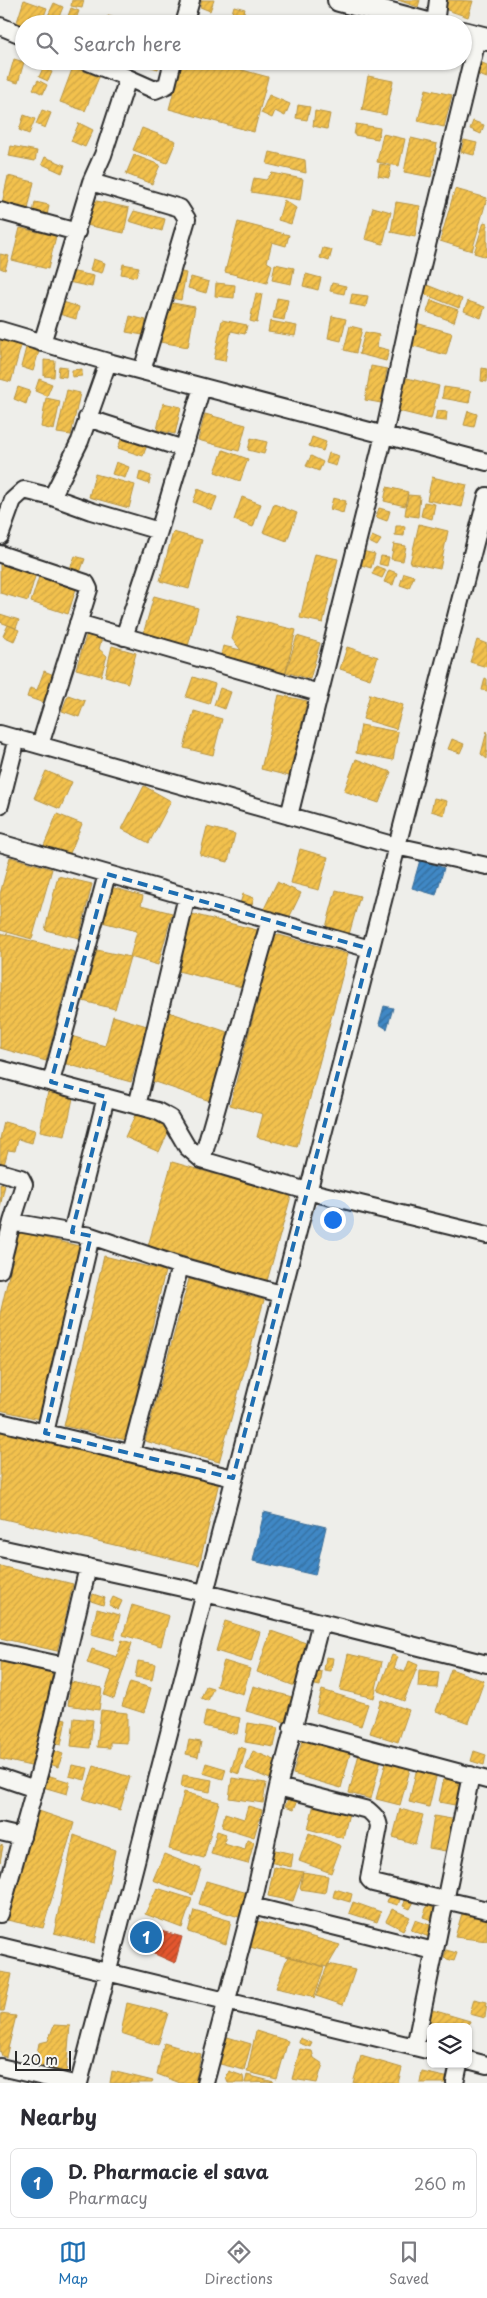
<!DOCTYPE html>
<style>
:root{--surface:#fff;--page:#f7f7f7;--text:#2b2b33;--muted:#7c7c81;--line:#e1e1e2;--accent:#1f6fb2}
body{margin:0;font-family:"Playpen Sans",sans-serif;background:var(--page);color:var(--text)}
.controls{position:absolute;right:15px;bottom:15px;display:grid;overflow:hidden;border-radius:8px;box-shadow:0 1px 4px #0004}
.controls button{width:45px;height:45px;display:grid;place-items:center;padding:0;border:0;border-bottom:1px solid var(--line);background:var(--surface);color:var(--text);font:25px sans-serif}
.scale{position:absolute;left:15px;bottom:12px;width:56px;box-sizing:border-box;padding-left:5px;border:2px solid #2b2b2b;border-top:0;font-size:14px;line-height:18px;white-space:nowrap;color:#2b2b2b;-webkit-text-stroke:4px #f6f6f2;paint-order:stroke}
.you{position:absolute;left:332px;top:1219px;width:18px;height:18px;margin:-12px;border:4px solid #fff;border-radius:50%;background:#1a73e8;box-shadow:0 0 0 8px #1a73e833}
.badge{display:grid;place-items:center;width:32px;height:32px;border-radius:50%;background:var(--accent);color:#fff;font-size:16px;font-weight:700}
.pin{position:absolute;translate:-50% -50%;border:2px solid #fff;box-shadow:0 1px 5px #0006}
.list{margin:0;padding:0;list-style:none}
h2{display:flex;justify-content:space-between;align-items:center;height:65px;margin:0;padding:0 20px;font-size:21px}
h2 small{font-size:16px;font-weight:400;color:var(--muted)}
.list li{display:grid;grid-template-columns:32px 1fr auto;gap:15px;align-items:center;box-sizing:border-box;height:70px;margin:0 10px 10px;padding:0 10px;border:1px solid var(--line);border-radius:8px}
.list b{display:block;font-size:19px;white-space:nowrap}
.list p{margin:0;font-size:16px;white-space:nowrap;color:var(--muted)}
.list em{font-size:16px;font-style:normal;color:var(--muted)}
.icon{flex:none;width:28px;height:28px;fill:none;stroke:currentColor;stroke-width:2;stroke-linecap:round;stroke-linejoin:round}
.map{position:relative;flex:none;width:487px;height:2083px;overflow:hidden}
.search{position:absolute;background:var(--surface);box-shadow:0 1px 4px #0004;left:15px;right:15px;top:15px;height:55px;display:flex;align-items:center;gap:12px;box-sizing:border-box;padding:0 18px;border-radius:28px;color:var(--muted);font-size:19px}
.sheet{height:145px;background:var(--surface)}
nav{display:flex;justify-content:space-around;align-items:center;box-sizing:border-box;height:70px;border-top:1px solid var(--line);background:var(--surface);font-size:14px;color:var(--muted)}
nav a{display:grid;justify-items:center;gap:2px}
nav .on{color:var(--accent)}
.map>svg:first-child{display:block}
</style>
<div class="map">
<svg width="487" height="2083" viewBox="0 0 487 2083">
<defs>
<pattern id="homes-hatch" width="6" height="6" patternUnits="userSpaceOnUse" patternTransform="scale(1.25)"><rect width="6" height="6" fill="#f2c14e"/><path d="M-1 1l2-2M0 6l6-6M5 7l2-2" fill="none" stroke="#d0a644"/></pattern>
<pattern id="shops-hatch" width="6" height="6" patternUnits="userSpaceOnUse" patternTransform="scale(1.25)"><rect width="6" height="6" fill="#e4572e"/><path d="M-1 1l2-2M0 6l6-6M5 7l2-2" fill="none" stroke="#b94827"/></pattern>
<pattern id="schools-hatch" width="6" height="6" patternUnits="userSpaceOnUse" patternTransform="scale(1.25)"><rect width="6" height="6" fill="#3f88c5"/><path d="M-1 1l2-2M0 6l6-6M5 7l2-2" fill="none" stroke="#356fa0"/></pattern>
</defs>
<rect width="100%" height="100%" fill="#eeeeea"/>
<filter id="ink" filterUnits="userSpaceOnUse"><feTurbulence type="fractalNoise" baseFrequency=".02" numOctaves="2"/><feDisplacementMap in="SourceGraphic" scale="10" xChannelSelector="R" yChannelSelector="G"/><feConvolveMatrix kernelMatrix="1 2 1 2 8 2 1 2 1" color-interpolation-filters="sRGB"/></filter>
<g filter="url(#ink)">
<!-- homes -->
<path fill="url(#homes-hatch)" stroke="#b69444" d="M 24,0 L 47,8 L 41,24 L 24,24 L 24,31 L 15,28 Z
M 72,0 L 84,0 L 82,8 L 71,6 Z
M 202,0 L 214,0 L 210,11 L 200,7 Z
M 398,0 L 420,0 L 418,7 Z
M 447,0 L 473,1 L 468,17 L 444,9 Z
M 54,3 L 63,7 L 56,24 L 48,24 L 45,22 Z
M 234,6 L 245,9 L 241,22 L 230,20 Z
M 71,8 L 79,11 L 74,24 L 65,24 Z
M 108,16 L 118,19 L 117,24 L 106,24 Z
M 14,59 L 24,62 L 18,83 L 8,80 Z
M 147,61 L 160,61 L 158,69 L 145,65 Z
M 182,61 L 209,61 L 268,77 L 254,132 L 169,109 Z
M 480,62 L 487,65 L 487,78 L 476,74 Z
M 73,67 L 99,77 L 85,111 L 60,102 Z
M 43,68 L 52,72 L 48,81 L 39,77 Z
M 368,76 L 393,81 L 386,115 L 362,110 Z
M 38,80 L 47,85 L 43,94 L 33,89 Z
M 426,89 L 452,95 L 444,127 L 418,121 Z
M 269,95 L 290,104 L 285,116 L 275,111 L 272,118 L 261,113 Z
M 298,105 L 310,107 L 307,120 L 296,118 Z
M 42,110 L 51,113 L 45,128 L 36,124 Z
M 315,111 L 330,114 L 327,129 L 313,126 Z
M 24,115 L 35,119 L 29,134 L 19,130 Z
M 473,121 L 484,125 L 481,134 L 470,129 Z
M 79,123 L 93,130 L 85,147 L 71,141 Z
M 356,124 L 380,128 L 378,139 L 354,135 Z
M 142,128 L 176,141 L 167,163 L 133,150 Z
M 383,134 L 405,139 L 399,166 L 377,162 Z
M 411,138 L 437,144 L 431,177 L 404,172 Z
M 464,140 L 477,143 L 474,155 L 461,152 Z
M 11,146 L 37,151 L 35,161 L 9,156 Z
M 270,152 L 305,160 L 306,173 L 267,164 Z
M 134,155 L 160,165 L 152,184 L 126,174 Z
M 45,157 L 65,165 L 62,173 L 42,164 Z
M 380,164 L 391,166 L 389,178 L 378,176 Z
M 272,173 L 303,179 L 300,200 L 251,192 L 254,178 L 266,180 Z
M 8,176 L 34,182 L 27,214 L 1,208 Z
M 455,189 L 487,198 L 472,251 L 440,241 Z
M 92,200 L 129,208 L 124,233 L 86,225 Z
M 284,200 L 296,208 L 291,224 L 278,220 Z
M 35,202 L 49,205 L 47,216 L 33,213 Z
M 396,202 L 420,206 L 415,237 L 391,232 Z
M 373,207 L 391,212 L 383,244 L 365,239 Z
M 134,211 L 165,219 L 162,231 L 129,221 Z
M 238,222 L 289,235 L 286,246 L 272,242 L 267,262 L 272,265 L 267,283 L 225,272 Z
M 484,222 L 487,223 L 487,257 L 474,253 Z
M 20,228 L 56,236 L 48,269 L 12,260 Z
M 323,248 L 332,250 L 329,261 L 320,258 Z
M 0,254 L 9,256 L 5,270 L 0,268 Z
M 93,259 L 105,263 L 102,273 L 90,270 Z
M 123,264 L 139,267 L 136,277 L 121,274 Z
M 275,264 L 294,268 L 291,284 L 272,280 Z
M 70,271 L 94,276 L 92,287 L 68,282 Z
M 177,271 L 186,273 L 181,300 L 171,298 Z
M 306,274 L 321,278 L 318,290 L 303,286 Z
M 191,277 L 209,282 L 206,293 L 188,288 Z
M 216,283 L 235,285 L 234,298 L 215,296 Z
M 332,283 L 346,286 L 344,294 L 330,291 Z
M 427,285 L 462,299 L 459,308 L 424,294 Z
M 256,293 L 262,294 L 257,323 L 250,321 Z
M 352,294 L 368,296 L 366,307 L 350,304 Z
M 277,298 L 288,300 L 284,320 L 273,318 Z
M 431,300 L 458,310 L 454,322 L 427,312 Z
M 468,301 L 485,307 L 481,318 L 464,311 Z
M 63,302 L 79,307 L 76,319 L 59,314 Z
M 167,302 L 195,307 L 188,347 L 160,342 Z
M 130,316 L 146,320 L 143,335 L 126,332 Z
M 332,316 L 346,319 L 341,341 L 328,338 Z
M 222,320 L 247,325 L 245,334 L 231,331 L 225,361 L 214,359 Z
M 270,321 L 297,326 L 295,336 L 268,332 Z
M 416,323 L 452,333 L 446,355 L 410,345 Z
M 350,326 L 362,329 L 356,353 L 344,350 Z
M 365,332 L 379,335 L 377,347 L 389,350 L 386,361 L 359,354 Z
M 0,336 L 22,342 L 11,382 L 0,379 Z
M 27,344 L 40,348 L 33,371 L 21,367 Z
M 44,360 L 55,361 L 54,377 L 44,376 Z
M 59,366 L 67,367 L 66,377 L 58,376 Z
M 371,366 L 387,369 L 381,403 L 365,400 Z
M 482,368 L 487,369 L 487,382 L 481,381 Z
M 82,369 L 82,376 L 72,377 L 72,370 Z
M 399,376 L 439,386 L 431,419 L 390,409 Z
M 39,379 L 52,384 L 47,396 L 35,391 Z
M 18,387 L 30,391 L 26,404 L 14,399 Z
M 444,387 L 471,391 L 469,403 L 442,398 Z
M 67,390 L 80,393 L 71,435 L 57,433 Z
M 46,398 L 60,401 L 54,430 L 41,427 Z
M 163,403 L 181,407 L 175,434 L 157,430 Z
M 437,411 L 447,412 L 446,421 L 435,420 Z
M 468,411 L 477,414 L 474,427 L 464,425 Z
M 205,414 L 246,425 L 239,451 L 198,440 Z
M 122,437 L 147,445 L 143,456 L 118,448 Z
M 312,437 L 326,442 L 323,451 L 309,446 Z
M 251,438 L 267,442 L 264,454 L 248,450 Z
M 223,450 L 248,459 L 240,481 L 215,472 Z
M 329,453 L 339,456 L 336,466 L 326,463 Z
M 311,456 L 323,462 L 319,471 L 306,466 Z
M 116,462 L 129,467 L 125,478 L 112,474 Z
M 140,472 L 151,476 L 149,484 L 138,480 Z
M 95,474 L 135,485 L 129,508 L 89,497 Z
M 432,477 L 467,485 L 462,507 L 427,500 Z
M 387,487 L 408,492 L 405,506 L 384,501 Z
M 198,489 L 217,497 L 212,510 L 193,502 Z
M 408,495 L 420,496 L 418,517 L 405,515 Z
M 242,497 L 261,504 L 253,527 L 234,520 Z
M 333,498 L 346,501 L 343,513 L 330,509 Z
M 424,502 L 435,504 L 432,519 L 421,516 Z
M 274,504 L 297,513 L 287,541 L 263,532 Z
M 379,508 L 390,511 L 387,521 L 376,517 Z
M 419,524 L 448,531 L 440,569 L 410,563 Z
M 396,526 L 405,526 L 404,536 L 395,535 Z
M 173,532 L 202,540 L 189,589 L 160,581 Z
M 372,536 L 381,540 L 377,546 L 369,542 Z
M 394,544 L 406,546 L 403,561 L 391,559 Z
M 362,551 L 375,554 L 371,568 L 358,564 Z
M 315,554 L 338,559 L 323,623 L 300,618 Z
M 75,556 L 85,559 L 79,575 L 69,571 Z
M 381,556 L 389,557 L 387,566 L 379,564 Z
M 0,562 L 36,573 L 28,601 L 0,593 Z
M 376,566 L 386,570 L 382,578 L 372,574 Z
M 389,570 L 397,573 L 393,585 L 384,582 Z
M 404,573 L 414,576 L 409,588 L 400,585 Z
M 39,577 L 76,589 L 68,614 L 31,602 Z
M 154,596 L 198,608 L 187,650 L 142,638 Z
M 0,614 L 19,620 L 16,628 L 0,622 Z
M 238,616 L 296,630 L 284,679 L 219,663 L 223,646 L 241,650 L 232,639 Z
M 8,625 L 19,630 L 14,641 L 3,636 Z
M 87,633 L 102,637 L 99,649 L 107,656 L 101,676 L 76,669 Z
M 297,636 L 320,643 L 310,679 L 286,672 Z
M 477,640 L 487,644 L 487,667 L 470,662 Z
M 112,646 L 136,653 L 128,683 L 105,676 Z
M 347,647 L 378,657 L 370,679 L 340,669 Z
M 44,671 L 54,675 L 44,703 L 27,697 L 30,688 L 37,690 Z
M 193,677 L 215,684 L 209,704 L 186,697 Z
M 485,678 L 487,679 L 487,691 L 482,690 Z
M 220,688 L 231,692 L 225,709 L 214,705 Z
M 370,694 L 403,705 L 396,729 L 363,719 Z
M 68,695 L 85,701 L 79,717 L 62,711 Z
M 279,695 L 307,701 L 289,776 L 261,769 Z
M 194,711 L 222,719 L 213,755 L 184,748 Z
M 361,725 L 398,732 L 393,760 L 356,753 Z
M 487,731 L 487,759 L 481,754 Z
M 452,739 L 464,744 L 460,753 L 448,749 Z
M 356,759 L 391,772 L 379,803 L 344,791 Z
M 46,771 L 72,782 L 60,809 L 34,798 Z
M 144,786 L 171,801 L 149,843 L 122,829 Z
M 434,798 L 447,801 L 444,815 L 431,811 Z
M 57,814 L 82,824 L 68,858 L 43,848 Z
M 207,827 L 235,834 L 228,862 L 200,855 Z
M 300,849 L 328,857 L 319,890 L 291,883 Z
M 10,857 L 52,869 L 32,939 L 0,930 L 0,894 Z
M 58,876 L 92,884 L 79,938 L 45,930 Z
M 277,882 L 301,893 L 288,920 L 264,909 Z
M 111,887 L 143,896 L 141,905 L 172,913 L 158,965 L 130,957 L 137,931 L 102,922 Z
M 336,890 L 360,896 L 348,938 L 325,931 Z
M 243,894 L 254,898 L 250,910 L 239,907 Z
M 192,914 L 257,930 L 242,987 L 178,971 Z
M 0,933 L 75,952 L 46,1061 L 0,1048 Z
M 275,934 L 348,954 L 297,1147 L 257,1137 L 263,1114 L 230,1105 Z
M 97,950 L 130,957 L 115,1009 L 83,1001 Z
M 169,1012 L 236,1035 L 213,1102 L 146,1079 Z
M 113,1016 L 147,1026 L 131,1082 L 63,1063 L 71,1036 L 105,1046 Z
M 48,1092 L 73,1098 L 65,1136 L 40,1131 Z
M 136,1113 L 170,1128 L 159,1152 L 125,1137 Z
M 4,1122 L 35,1130 L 32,1143 L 18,1139 L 15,1151 L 8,1150 L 4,1165 L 0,1164 L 0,1139 Z
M 172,1162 L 291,1196 L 267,1281 L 148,1246 Z
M 0,1184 L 5,1185 L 0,1207 Z
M 19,1232 L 79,1246 L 39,1419 L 0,1410 L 0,1314 Z
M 104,1256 L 165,1271 L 126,1440 L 64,1426 Z
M 189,1279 L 264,1300 L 219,1462 L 145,1441 Z
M 0,1430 L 219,1482 L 199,1565 L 0,1518 Z
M 0,1566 L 73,1584 L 57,1651 L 0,1638 Z
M 93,1594 L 105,1598 L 103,1605 L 91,1601 Z
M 113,1597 L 122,1601 L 118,1610 L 109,1605 Z
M 132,1605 L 169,1616 L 161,1646 L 123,1635 Z
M 97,1609 L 120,1615 L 114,1640 L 91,1634 Z
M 225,1621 L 260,1632 L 251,1662 L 216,1651 Z
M 271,1631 L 309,1644 L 295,1686 L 257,1672 Z
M 122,1640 L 132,1643 L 114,1699 L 104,1695 L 112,1671 L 87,1663 L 92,1649 L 117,1657 Z
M 348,1654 L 382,1662 L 374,1698 L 340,1690 Z
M 392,1655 L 398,1657 L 394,1668 L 405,1672 L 409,1661 L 418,1665 L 404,1701 L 378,1691 Z
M 326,1657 L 333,1658 L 331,1671 L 324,1670 Z
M 0,1661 L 56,1674 L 35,1767 L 0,1759 Z
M 138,1661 L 155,1664 L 152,1680 L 135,1677 Z
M 224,1661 L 250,1669 L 243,1694 L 216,1686 Z
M 451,1669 L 484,1681 L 469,1723 L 436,1711 Z
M 419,1670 L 439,1672 L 437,1688 L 418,1687 Z
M 317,1671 L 322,1672 L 320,1686 L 315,1685 Z
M 71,1682 L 102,1688 L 99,1710 L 68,1705 Z
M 130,1682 L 151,1688 L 144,1713 L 122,1706 Z
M 206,1686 L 213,1688 L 208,1701 L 201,1698 Z
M 253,1686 L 292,1697 L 285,1722 L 246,1711 Z
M 322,1690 L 368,1704 L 361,1726 L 316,1712 Z
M 381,1700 L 409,1710 L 398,1742 L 370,1733 Z
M 101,1710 L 127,1713 L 127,1743 L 110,1742 L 110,1748 L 97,1747 Z
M 206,1711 L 240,1718 L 237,1734 L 203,1726 Z
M 57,1717 L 66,1719 L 61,1745 L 52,1743 Z
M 74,1718 L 93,1720 L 90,1748 L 71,1746 Z
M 248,1723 L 278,1728 L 274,1747 L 245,1742 Z
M 303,1737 L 351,1750 L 341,1788 L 293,1774 Z
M 189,1740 L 201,1742 L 198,1757 L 186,1754 Z
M 238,1747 L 246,1749 L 239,1774 L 231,1771 Z
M 360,1750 L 382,1755 L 371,1799 L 349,1793 Z
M 55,1751 L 63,1754 L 58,1767 L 50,1764 Z
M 253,1751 L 277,1761 L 270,1779 L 246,1769 Z
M 474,1751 L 486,1755 L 484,1765 L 471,1761 Z
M 387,1759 L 411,1766 L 400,1805 L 376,1799 Z
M 206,1763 L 226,1769 L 223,1779 L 203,1773 Z
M 72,1765 L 88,1768 L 85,1780 L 69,1776 Z
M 94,1766 L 130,1777 L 120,1810 L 83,1799 Z
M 417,1768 L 437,1773 L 429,1807 L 409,1802 Z
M 47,1775 L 70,1782 L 67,1794 L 43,1787 Z
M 183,1775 L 212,1780 L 210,1792 L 181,1787 Z
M 232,1778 L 266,1783 L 263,1803 L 229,1798 Z
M 444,1778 L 464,1782 L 460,1806 L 439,1802 Z
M 184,1792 L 219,1802 L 204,1858 L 169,1849 Z
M 290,1794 L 299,1798 L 294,1809 L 285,1806 Z
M 314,1804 L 349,1813 L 343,1838 L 308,1829 Z
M 248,1806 L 262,1810 L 254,1837 L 222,1827 L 225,1813 L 244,1819 Z
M 400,1809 L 423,1815 L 415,1844 L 393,1837 Z
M 36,1810 L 74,1823 L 43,1928 L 7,1920 Z
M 434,1816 L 457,1820 L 451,1852 L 429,1848 Z
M 217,1831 L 226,1834 L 224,1844 L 245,1850 L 247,1840 L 254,1842 L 248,1864 L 211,1854 Z
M 309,1833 L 341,1846 L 331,1873 L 299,1861 Z
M 74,1835 L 115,1850 L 95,1943 L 54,1933 Z
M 0,1845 L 3,1846 L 0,1862 Z
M 271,1849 L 293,1854 L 291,1867 L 269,1862 Z
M 164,1854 L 201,1869 L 193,1895 L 153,1880 Z
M 274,1867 L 303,1872 L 293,1901 L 268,1896 Z
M 303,1872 L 328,1876 L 325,1893 L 300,1889 Z
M 206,1881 L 251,1894 L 245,1919 L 199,1904 Z
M 157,1888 L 192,1899 L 182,1928 L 145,1914 Z
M 335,1889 L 352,1894 L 350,1902 L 333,1897 Z
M 390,1893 L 401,1897 L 398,1905 L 387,1902 Z
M 408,1894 L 416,1898 L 410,1909 L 403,1906 Z
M 353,1902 L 381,1912 L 377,1922 L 349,1913 Z
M 428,1903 L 440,1907 L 435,1921 L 423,1917 Z
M 392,1909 L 410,1917 L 403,1930 L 386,1921 Z
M 194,1910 L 231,1921 L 226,1944 L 188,1932 Z
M 463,1910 L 487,1914 L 487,1941 L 455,1937 Z
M 250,1919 L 340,1945 L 327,1967 L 246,1946 Z
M 415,1920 L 433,1926 L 429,1937 L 411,1930 Z
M 446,1950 L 457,1953 L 454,1961 L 444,1958 Z
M 288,1956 L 324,1967 L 314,1998 L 312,1996 L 276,1988 Z
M 328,1964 L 355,1970 L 343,2005 L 316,1996 Z
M 0,1972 L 12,1974 L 4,2011 L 0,2011 Z
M 474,1999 L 487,2002 L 485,2018 L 470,2014 Z
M 127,2003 L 168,2013 L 158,2045 L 121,2033 Z
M 429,2009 L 470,2021 L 468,2027 L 443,2027 L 426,2022 Z
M 0,2014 L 16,2016 L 6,2057 L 2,2056 L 0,2050 Z
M 54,2025 L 70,2026 L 66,2072 L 35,2064 L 39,2043 L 48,2041 Z
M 256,2031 L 288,2041 L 277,2079 L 247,2072 Z
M 224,2036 L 251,2044 L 244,2070 L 216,2063 Z
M 300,2038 L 312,2043 L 310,2047 L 299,2043 Z
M 164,2043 L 201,2054 L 195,2083 L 180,2083 L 157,2074 Z
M 300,2049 L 312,2051 L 314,2058 L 323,2064 L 317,2083 L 292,2079 Z
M 361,2056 L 402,2068 L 398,2083 L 353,2083 Z
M 112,2071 L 153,2081 L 152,2083 L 110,2083 Z
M 229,2071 L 243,2076 L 244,2083 L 228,2083 L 226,2078 Z
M 422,2072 L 450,2078 L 449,2083 L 420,2083 Z
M 247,2075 L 274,2082 L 245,2083 Z"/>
<!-- shops -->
<path fill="url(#shops-hatch)" stroke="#ac4a2d" d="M 147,1927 L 182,1937 L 175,1963 L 139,1947 Z"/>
<!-- schools -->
<path fill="url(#schools-hatch)" stroke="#396c97" d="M 420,860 L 444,868 L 436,895 L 412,888 Z
M 384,1006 L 393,1008 L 387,1029 L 379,1024 Z
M 264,1512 L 326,1527 L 315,1575 L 253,1561 Z"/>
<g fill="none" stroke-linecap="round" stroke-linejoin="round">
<!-- street casing -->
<g stroke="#2b2b2b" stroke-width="20">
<path id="street" d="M 184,24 L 191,0
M 435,24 L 438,0
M 0,26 L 24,36
M 86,61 L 128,78
M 0,211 L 77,232
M 0,330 L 108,362 L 487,462
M 42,343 L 91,182
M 108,362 L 80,441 L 52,497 L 91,511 L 159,531
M 142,371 L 187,219 L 180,208 L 91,182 L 103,155 L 128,78 L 155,90 L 167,85 L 173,61
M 87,418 L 184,449
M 0,536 L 13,500 L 24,490 L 52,497
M 0,554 L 86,583 L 89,589 L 40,745
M 78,623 L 319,693
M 124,637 L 159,531 L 202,387
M 0,734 L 396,846 L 487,866
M 0,805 L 17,738
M 289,816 L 384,435 L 409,319 L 478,36
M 0,843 L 370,949
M 0,1069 L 157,1111 L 170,1118 L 187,1147 L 202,1160 L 307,1191 L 487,1235
M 51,1082 L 107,874
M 137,1106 L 187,896
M 202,1160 L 270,920
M 0,1172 L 21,1178 L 24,1184 L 12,1222 L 91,1236 L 180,1266 L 281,1294
M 72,1232 L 106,1097
M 0,1270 L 12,1222
M 0,1422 L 233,1478
M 45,1433 L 91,1236
M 131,1453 L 180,1266
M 0,1548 L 205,1593 L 487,1664
M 0,1652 L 65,1666
M 292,1728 L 487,1780
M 0,1777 L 35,1789
M 278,1787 L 368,1810 C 375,1816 378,1819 379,1827 L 369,1879 L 373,1883 L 487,1910
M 0,1832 L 22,1837
M 252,1906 L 434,1951
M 0,1914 L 40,1770 L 88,1567
M 0,1946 L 431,2051
M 415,2047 L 471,1775
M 468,2060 L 487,2065
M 0,2067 L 70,2083
M 79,2083 L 487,496
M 205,2083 L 256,1890 L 278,1787 L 321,1622
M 455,2083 L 459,2064"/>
</g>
<!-- secondary casing -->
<g stroke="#2b2b2b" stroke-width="26">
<path id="secondary" d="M 339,0 L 428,24
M 463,33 L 487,39"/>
</g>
<!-- street -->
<use href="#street" stroke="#f6f6f2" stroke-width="16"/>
<!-- secondary -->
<use href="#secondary" stroke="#f6f6f2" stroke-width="22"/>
</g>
</g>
<!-- marked area -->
<path fill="none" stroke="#1f6fb2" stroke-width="4" stroke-dasharray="10 6" stroke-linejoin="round" d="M 107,874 L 370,949 L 233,1478 L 45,1433 L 91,1236 L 72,1232 L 106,1097 L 51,1082 Z"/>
</svg>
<div class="controls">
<button><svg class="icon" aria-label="layers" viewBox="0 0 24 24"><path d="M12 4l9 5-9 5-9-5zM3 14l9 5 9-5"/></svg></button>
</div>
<div class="scale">20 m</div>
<div class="you"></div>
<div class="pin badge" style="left:146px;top:1937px">1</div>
<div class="search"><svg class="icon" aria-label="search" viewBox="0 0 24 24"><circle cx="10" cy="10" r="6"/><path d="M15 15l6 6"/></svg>Search here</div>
</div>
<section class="sheet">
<h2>Nearby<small></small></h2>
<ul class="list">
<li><span class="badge">1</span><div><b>D. Pharmacie el sava</b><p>Pharmacy</p></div><em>260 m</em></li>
</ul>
</section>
<nav>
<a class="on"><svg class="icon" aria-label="map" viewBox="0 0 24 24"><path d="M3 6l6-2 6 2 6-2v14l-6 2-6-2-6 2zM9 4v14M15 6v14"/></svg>Map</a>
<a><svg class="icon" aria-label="directions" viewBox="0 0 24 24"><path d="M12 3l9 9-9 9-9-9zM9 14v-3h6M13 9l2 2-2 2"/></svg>Directions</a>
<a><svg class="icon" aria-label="saved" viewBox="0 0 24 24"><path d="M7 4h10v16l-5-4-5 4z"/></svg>Saved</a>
</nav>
